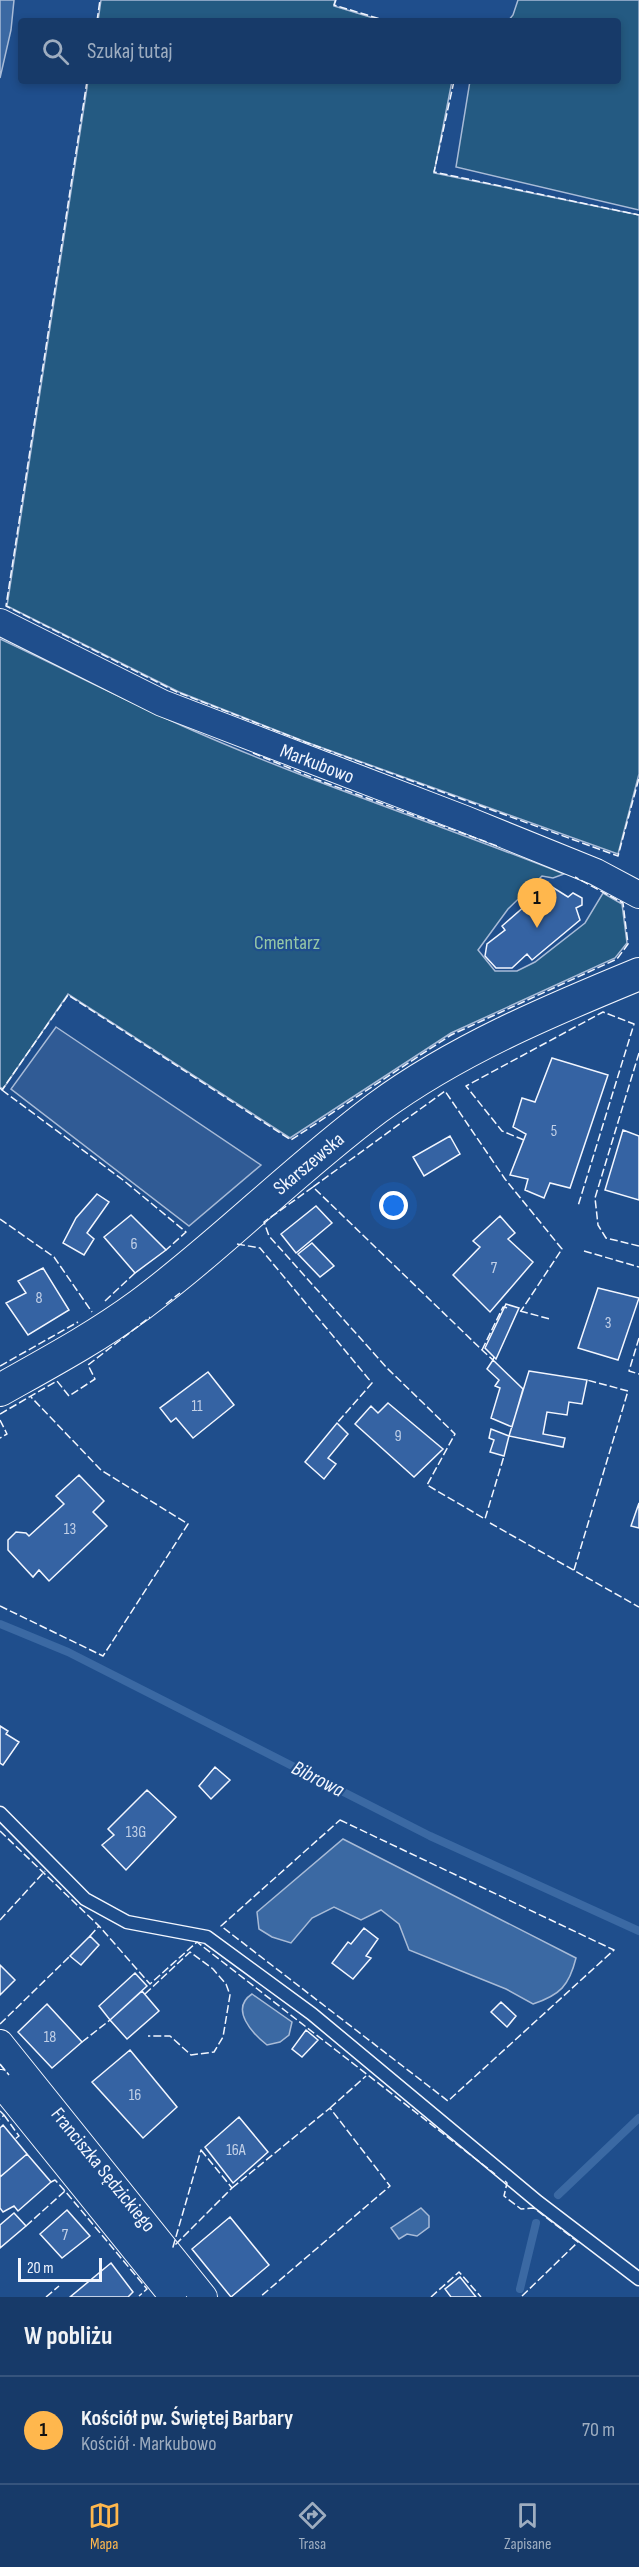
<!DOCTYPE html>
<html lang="pl">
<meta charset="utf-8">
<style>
:root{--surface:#173a69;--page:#244571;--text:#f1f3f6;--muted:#9eadc0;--line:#36547d;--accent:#ffb74d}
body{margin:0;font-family:"Sofia Sans Condensed",sans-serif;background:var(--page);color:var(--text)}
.scale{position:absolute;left:18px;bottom:15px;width:84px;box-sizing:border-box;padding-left:6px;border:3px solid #f2f6ff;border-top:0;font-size:16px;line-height:21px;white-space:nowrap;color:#f2f6ff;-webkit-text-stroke:4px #1f4e8c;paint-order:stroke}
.you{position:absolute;left:394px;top:1206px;width:21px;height:21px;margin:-15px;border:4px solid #fff;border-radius:50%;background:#1a73e8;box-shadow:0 0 0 9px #1a73e833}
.badge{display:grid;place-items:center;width:39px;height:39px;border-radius:50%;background:var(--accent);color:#111;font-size:20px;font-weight:700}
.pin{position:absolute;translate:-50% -50px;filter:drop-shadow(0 2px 3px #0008)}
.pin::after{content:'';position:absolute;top:32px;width:21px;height:18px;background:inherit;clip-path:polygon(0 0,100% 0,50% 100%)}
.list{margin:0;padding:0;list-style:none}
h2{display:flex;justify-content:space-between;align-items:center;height:78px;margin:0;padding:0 24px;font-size:26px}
h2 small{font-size:20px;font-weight:400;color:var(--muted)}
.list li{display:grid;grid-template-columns:39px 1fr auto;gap:18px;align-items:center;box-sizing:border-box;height:108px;padding:0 24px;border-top:2px solid var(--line)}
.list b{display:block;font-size:22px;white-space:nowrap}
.list p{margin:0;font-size:20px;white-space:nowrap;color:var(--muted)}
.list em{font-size:20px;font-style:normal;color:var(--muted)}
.icon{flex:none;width:33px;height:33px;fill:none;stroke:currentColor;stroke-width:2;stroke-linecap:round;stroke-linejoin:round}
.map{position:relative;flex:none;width:639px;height:2297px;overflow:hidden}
.search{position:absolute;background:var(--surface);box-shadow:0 3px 9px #0003;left:18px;right:18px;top:18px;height:66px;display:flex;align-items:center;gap:15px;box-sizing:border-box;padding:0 21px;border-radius:6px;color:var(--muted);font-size:22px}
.sheet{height:186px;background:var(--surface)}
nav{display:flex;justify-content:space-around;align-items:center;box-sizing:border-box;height:84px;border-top:2px solid var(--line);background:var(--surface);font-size:16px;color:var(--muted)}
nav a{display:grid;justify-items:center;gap:3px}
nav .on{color:var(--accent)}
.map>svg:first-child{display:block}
</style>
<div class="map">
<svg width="639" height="2297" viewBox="0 0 639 2297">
<rect width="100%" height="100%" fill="#1f4e8c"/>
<!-- green -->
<path fill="#245a82" stroke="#a8bbd7" stroke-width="1.5" d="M 101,0 L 335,0 L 334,6 L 383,21 L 98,21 Z
M 518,0 L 639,0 L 639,210 L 456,167 L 470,81 L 618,81 L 618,21 L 508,21 L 513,15 Z
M 88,81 L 452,81 L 434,173 L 639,215 L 639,774 L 618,854 L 306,742 L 179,692 L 7,606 Z
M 0,639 C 64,669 128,702 194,731 C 315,784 441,825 564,874 L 553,878 L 542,876 L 508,909 L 478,950 L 495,971 L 517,971 L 535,962 L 585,923 L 603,893 L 622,904 L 627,943 L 615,958 L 451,1033 L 290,1138 L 68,994 L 3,1089 L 0,1087 Z"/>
<!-- parking -->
<path fill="#305b95" stroke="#a8bbd7" stroke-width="1.5" d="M 56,1027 L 261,1165 L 189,1226 L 11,1089 Z"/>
<!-- water -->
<path fill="#3b69a3" stroke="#a8bbd7" stroke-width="1.5" d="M 0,0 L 14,0 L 11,30 L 0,78 Z
M 343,1839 L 576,1958 C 569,1986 560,1995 533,2004 L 506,1989 L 409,1950 L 399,1924 L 381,1910 L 361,1920 L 334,1907 L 312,1918 L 291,1943 L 272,1937 L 259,1929 L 257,1912 Z
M 252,1994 L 292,2022 L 289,2035 L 280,2042 L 267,2045 C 253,2034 229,2009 252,1994 Z
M 421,2208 L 429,2216 L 429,2227 L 417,2236 L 407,2234 L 399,2239 L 391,2228 Z"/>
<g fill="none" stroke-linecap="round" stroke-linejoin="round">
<!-- stream -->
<path stroke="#3b69a3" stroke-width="8" d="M 0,1624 L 68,1652 L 430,1836 L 639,1931
M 558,2195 L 639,2118
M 520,2289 L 536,2223"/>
</g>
<!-- building -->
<path fill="#3563a3" stroke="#f2f6ff" stroke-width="1.5" d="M 549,885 L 568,897 L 573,893 L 582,898 L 582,905 L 576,908 L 580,920 L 532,960 L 527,954 L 512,968 L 496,968 L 485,956 L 487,944 L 505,930 L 502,926 Z
M 552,1058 L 608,1075 L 570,1188 L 550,1183 L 544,1198 L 525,1190 L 528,1179 L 510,1175 L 526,1134 L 513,1127 L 522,1098 L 535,1102 Z
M 623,1130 L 639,1136 L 639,1200 L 605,1190 Z
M 450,1136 L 460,1154 L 424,1176 L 413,1157 Z
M 97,1194 L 109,1202 L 87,1233 L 94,1239 L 84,1255 L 63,1243 L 76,1218 Z
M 316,1206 L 332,1223 L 296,1253 L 281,1234 Z
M 131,1215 L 166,1250 L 135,1273 L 104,1237 Z
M 500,1216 L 515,1233 L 508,1239 L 533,1262 L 490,1312 L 453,1275 L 480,1247 L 473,1241 Z
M 312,1243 L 334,1266 L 320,1277 L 298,1254 Z
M 43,1268 L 69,1310 L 28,1335 L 6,1303 L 26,1293 L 18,1281 Z
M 598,1288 L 639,1298 L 618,1360 L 578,1348 Z
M 506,1304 L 519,1308 L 496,1359 L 485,1348 Z
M 493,1360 L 523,1389 L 512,1427 L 491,1418 L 500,1388 L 495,1386 L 499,1380 L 487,1369 Z
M 529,1371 L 587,1380 L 582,1404 L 569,1402 L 567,1415 L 547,1412 L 543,1434 L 565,1438 L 563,1447 L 509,1436 Z
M 208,1372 L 234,1405 L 193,1438 L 176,1418 L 171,1422 L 160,1408 Z
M 388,1403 L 443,1449 L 414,1477 L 355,1424 L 371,1406 L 378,1413 Z
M 337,1423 L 348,1434 L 328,1458 L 336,1464 L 324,1479 L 305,1462 Z
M 491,1429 L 509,1436 L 504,1456 L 490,1452 L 494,1440 L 489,1438 Z
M 79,1475 L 104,1501 L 93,1512 L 107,1526 L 49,1581 L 39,1570 L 33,1577 L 8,1550 L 8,1540 L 16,1532 L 26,1533 L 29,1536 L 64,1504 L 56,1496 Z
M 639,1503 L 639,1528 L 631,1526 Z
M 0,1726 L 8,1731 L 6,1734 L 19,1742 L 3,1765 L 0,1763 Z
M 215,1767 L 230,1780 L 211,1799 L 199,1786 Z
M 147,1790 L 176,1817 L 126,1870 L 102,1845 L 114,1835 L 108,1829 Z
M 364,1928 L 378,1939 L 366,1956 L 371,1958 L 353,1979 L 332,1963 L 348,1942 L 351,1944 Z
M 90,1936 L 99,1945 L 81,1965 L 70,1956 Z
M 0,1965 L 15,1980 L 0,1995 Z
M 135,1973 L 147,1986 L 110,2020 L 99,2006 Z
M 142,1991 L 159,2011 L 127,2039 L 110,2020 Z
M 501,2002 L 516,2016 L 507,2027 L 491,2012 Z
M 47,2004 L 82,2042 L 52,2068 L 18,2032 Z
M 306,2030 L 318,2040 L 302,2057 L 292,2049 Z
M 130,2050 L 177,2107 L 143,2138 L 92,2082 Z
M 239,2117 L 268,2152 L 233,2183 L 205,2147 Z
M 3,2125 L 27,2154 L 0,2177 L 0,2128 Z
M 27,2154 L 51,2182 L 18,2211 L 14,2206 L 3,2212 L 0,2208 L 0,2177 Z
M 67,2210 L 90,2236 L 62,2258 L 40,2234 Z
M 14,2213 L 26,2226 L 0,2248 L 0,2225 Z
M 230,2217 L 269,2265 L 231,2297 L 192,2249 Z
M 111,2263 L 133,2292 L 128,2297 L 70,2297 Z
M 460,2277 L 476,2297 L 451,2297 L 445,2289 Z"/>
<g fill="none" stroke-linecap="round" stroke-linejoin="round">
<!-- service casing -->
<g stroke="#f2f6ff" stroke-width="15">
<path id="service" d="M 0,1813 L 85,1899 L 127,1922 L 207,1937 L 312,2014 L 538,2202 L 639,2279"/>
</g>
<!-- minor casing -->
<g stroke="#f2f6ff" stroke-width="28">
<path id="minor" d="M 0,622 L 162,703 L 465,819 L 596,872 L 639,895
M 0,2043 L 204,2297
M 0,2083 L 173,2297"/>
</g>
<!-- tertiary casing -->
<g stroke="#f2f6ff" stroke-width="34">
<path id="tertiary" d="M 0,1390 C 48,1363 95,1338 140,1305 C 222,1244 294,1170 377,1108 C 456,1050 549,1011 639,974"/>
</g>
<!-- service -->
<use href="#service" stroke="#1f4e8c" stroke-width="12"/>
<!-- minor -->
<use href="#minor" stroke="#1f4e8c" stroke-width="26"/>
<!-- tertiary -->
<use href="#tertiary" stroke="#1f4e8c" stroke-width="32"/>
<!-- fence -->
<path stroke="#f2f6ff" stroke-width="1.5" stroke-dasharray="8 3" stroke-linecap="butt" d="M 336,0 L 334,5 L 387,21
M 97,21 L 100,0
M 87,81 L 6,606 L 177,692 L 305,742 L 618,856 L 639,778
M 454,81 L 434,172 L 639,215
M 253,753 L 318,780 L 500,847
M 639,1053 L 595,1198 L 598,1225 L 606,1238 L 639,1246
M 0,1088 L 2,1090 L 68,995 L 291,1140 L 451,1035 L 617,959 L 628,944 L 623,903 L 575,877
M 2,1090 L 123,1180 L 186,1232 L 166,1250
M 524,1140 L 502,1131 L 466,1086 L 603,1012 L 634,1024 L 578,1206
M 313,1187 L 264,1222 L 269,1236 L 387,1368 L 455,1434 L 427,1485 L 485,1519 L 504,1456
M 0,1219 L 54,1257 L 92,1312
M 237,1244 L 260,1248 L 372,1383 L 337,1423
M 584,1251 L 639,1267
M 105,1301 L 135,1273
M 166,1304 L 180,1293
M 520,1311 L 550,1319
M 639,1338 L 629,1371 L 639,1374
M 482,1350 L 503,1307 L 509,1308
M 494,1357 L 493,1360 L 482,1350 L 313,1187 L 445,1091 L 505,1179 L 562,1249 L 521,1311
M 0,1366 L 78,1322
M 0,1414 L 57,1381 L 69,1396 L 95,1379 L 88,1365 L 150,1317
M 0,1420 L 7,1434 L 0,1438
M 490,1523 L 639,1607
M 574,1570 L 628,1391 L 587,1380
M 0,1606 L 103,1656 L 188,1524 L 101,1470 L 31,1397
M 340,1820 L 614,1950 L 448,2101 L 221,1926 Z
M 0,1831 L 99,1926 L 150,1984 L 197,1942 L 495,2174
M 0,1920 L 45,1871
M 90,1936 L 99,1926
M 145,1994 L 190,1952 L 213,1969 L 226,1984 L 230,1995 L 223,2037 L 214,2052 L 191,2055 L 170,2036 L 148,2036
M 0,2024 L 70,1956
M 82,2042 L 110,2020
M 0,2064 L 9,2075
M 330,2108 L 366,2076
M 0,2111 L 4,2115 L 0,2119
M 4,2115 L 19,2136 L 15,2139
M 201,2150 L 232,2188 L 173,2247 Z
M 505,2181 L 507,2183 L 504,2196 L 521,2209 L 534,2208 L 578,2242 L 521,2297
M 51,2182 L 55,2180 L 65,2191
M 232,2188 L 330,2108 L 390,2186 L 260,2297
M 26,2226 L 65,2191 L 147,2289 L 139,2296
M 46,2297 L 59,2286
M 431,2297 L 459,2272 L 481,2297"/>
</g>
<g text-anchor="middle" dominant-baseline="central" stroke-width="4.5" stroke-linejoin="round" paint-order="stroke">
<!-- number labels -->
<g font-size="16" fill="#c3d1e8">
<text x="554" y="1131">5</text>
<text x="134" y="1244">6</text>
<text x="494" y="1268">7</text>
<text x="39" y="1298">8</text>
<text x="608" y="1323">3</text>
<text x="197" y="1406">11</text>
<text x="398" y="1436">9</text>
<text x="70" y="1529">13</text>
<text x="136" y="1832">13G</text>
<text x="50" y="2037">18</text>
<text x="135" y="2095">16</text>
<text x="236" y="2150">16A</text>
<text x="65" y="2235">7</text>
</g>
<!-- street labels -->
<g font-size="20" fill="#f2f6ff" stroke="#1f4e8c">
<text transform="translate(317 764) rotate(21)">Markubowo</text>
<text transform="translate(309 1164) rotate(-40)">Skarszewska</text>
<text transform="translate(103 2170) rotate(51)">Franciszka Sędzickiego</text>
</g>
<!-- park labels -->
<g font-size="20" fill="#97c8a6" stroke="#1f4e8c">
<text x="287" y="943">Cmentarz</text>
</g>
<!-- water labels -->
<g font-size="21" font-style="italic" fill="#f2f6ff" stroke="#1f4e8c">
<text transform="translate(318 1779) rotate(27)">Bibrowa</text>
</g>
</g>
</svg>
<div class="scale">20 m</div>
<div class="you"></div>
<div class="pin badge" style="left:537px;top:928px">1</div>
<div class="search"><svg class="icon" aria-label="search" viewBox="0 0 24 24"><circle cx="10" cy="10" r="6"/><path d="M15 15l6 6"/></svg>Szukaj tutaj</div>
</div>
<section class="sheet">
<h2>W pobliżu<small></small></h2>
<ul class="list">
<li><span class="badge">1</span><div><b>Kościół pw. Świętej Barbary</b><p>Kościół · Markubowo</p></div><em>70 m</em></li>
</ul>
</section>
<nav>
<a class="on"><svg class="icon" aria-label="map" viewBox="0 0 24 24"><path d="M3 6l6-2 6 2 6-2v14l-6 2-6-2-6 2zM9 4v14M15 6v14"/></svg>Mapa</a>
<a><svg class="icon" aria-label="directions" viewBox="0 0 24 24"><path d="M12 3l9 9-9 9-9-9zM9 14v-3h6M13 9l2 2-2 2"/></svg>Trasa</a>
<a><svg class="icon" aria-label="saved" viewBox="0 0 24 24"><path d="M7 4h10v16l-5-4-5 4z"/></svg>Zapisane</a>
</nav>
